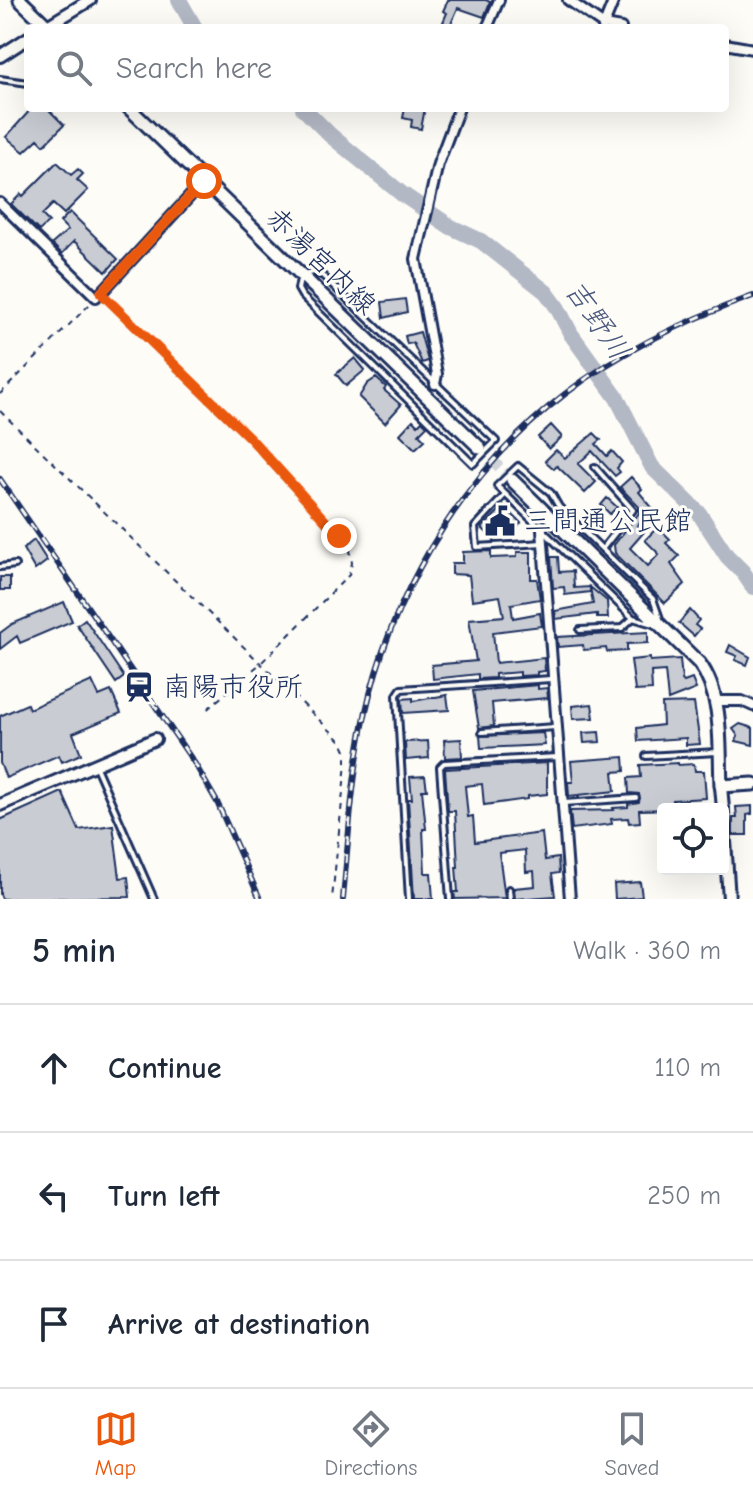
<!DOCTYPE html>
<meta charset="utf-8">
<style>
:root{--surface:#fff;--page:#f2f2f3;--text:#1f2937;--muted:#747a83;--line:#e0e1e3;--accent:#ea580c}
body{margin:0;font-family:"Comic Neue","Klee One",sans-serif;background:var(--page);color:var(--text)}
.controls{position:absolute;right:24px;bottom:24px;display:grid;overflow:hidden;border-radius:8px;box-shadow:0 8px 32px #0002}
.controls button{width:72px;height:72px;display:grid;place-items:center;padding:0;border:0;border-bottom:2px solid var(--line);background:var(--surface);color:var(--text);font:40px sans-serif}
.stop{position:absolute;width:24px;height:24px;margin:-18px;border:6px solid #ea580c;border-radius:50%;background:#fff}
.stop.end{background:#ea580c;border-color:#fff;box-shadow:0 2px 8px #0008}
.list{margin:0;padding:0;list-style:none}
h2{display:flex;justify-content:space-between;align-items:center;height:104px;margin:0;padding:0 32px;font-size:34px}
h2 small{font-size:26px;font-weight:400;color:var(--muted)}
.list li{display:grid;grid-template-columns:52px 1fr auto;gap:24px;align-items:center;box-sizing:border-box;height:128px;padding:0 32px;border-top:2px solid var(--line)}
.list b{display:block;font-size:30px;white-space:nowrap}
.list em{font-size:26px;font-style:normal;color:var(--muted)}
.icon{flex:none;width:44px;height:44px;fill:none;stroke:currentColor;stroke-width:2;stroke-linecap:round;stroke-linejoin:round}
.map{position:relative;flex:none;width:753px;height:899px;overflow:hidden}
.search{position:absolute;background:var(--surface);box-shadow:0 8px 32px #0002;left:24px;right:24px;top:24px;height:88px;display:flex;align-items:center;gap:20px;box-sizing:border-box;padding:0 28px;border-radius:8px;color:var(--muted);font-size:30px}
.sheet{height:488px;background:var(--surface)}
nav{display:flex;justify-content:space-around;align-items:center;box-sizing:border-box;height:112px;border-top:2px solid var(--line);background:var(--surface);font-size:22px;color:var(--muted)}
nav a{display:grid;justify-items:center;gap:4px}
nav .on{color:var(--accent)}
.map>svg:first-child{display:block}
</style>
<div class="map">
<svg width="753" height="899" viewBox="0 0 753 899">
<rect width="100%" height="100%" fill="#fdfcf7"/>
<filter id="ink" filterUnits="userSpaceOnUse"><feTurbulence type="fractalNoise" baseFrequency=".0125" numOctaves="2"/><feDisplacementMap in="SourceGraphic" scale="16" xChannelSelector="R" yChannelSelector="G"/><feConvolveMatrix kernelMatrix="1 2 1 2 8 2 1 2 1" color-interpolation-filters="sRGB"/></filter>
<g filter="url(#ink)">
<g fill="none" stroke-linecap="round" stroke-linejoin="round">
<!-- river -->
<path stroke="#b3b8c5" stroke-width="16" d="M 179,0 L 195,28
M 303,108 L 330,135 L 402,194 L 451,227 L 481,241 L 546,292 L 557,307 L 571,334 L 617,398 L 652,467 L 699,513 L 727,556 L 743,572 L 753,587"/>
</g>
<!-- building -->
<path fill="#c9ccd3" stroke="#1b2f5e" stroke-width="2" d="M 448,0 L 486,0 L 490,2 L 484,17 L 458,8 L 450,26 L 443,22 L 447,13 L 443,11 Z
M 32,108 L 47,108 L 64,125 L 44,145 L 38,139 L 24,152 L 6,137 Z
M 405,108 L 425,108 L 421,129 L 411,127 L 412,120 L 403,118 Z
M 57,162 L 71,175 L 78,169 L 83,174 L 77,180 L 88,190 L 64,214 L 53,204 L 42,215 L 49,222 L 39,231 L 11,204 L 21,194 L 23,196 Z
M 70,212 L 118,259 L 106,272 L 74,241 L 62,254 L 52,244 L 68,230 L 60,222 Z
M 405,299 L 407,312 L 384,318 L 382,302 Z
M 420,332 L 428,361 L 422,363 L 413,343 L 407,344 L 405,336 Z
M 355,358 L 365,370 L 346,386 L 336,374 Z
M 376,378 L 386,387 L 384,390 L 401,405 L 385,423 L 359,397 L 367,384 Z
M 413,420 L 418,425 L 422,421 L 427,426 L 419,434 L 425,440 L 415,449 L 400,434 Z
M 551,425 L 562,437 L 549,449 L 538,437 Z
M 594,433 L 601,440 L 596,444 L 607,456 L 612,451 L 622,462 L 617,468 L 620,472 L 615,476 L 592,451 L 578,464 L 596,482 L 585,493 L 557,466 L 554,469 L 545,461 L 556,450 L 565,458 Z
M 631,477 L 642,489 L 639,492 L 654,510 L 637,525 L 644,532 L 630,548 L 648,566 L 659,554 L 645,540 L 658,527 L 670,539 L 666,543 L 679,556 L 671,564 L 685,584 L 665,603 L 615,553 L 614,545 L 639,513 L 639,507 L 620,487 Z
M 607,498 L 617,507 L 610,514 L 601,505 Z
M 504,506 L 521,523 L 510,534 L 505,529 L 494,540 L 482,528 Z
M 34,540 L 47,561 L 35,570 L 23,549 Z
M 491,551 L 491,558 L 517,557 L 517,552 L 531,552 L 531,579 L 537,579 L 540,599 L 511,604 L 513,618 L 540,613 L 542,626 L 493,632 L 496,663 L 544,658 L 545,671 L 537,672 L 537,675 L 520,676 L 520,672 L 495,674 L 495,678 L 478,679 L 478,674 L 433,679 L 432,665 L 476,661 L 469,619 L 504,616 L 500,596 L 472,600 L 469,575 L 452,574 L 452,563 L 463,563 L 463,552 Z
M 551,557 L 558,557 L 559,572 L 573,571 L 574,588 L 590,587 L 590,592 L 565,595 L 564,587 L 553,588 Z
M 0,577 L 10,577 L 10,590 L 0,590 Z
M 590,587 L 607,601 L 608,618 L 597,618 L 597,614 L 556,619 L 555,611 L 593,604 Z
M 64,602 L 72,621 L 20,643 L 17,636 L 0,649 L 0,633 L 12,624 Z
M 690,610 L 699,620 L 695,625 L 700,629 L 694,636 L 679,623 Z
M 85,619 L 124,677 L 116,683 L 77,625 Z
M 648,632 L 648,643 L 627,644 L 627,651 L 607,652 L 606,648 L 584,650 L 583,645 L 558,647 L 557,637 Z
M 730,645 L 750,657 L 747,665 L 735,660 L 737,656 L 727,652 Z
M 650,658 L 650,661 L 680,659 L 682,680 L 684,682 L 692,679 L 696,689 L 668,700 L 665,671 L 651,672 L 652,690 L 635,691 L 631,660 Z
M 92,681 L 99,696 L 111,691 L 121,713 L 73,733 L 81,754 L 62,762 L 59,755 L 6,778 L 0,763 L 0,716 L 27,704 L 29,709 Z
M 538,685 L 538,689 L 547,688 L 548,698 L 492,703 L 494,726 L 479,728 L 473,691 Z
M 447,695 L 449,710 L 403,713 L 402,699 L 413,698 L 413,701 Z
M 694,703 L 700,744 L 686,745 L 686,738 L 638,741 L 637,728 L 663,725 L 662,704 Z
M 592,704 L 594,718 L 573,719 L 572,706 Z
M 740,724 L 753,728 L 753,745 L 736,741 L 738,736 L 733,729 Z
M 599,732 L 600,742 L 584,743 L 583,733 Z
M 543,733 L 545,745 L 481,748 L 480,736 Z
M 461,739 L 462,757 L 445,758 L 444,740 Z
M 428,741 L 429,758 L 406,760 L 405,742 Z
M 624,757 L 625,771 L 613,772 L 615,791 L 569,796 L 568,782 L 573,782 L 571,761 Z
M 547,763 L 547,794 L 528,796 L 528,799 L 484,805 L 482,784 L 465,786 L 468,817 L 473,816 L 475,842 L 542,833 L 545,860 L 558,858 L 559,873 L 552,874 L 555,896 L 515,899 L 514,888 L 535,886 L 534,871 L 526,872 L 525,850 L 499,853 L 505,898 L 455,899 L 454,892 L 458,892 L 456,867 L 458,867 L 455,811 L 448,811 L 445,769 Z
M 678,763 L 678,765 L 694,764 L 695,771 L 704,771 L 706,798 L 673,800 L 674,809 L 639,810 L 640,822 L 629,823 L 628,818 L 611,819 L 612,824 L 572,829 L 570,811 L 614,810 L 613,808 L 628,807 L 628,804 L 639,802 L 639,794 L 629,793 L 628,778 L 641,777 L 640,765 Z
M 425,776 L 427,790 L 422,790 L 426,829 L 423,829 L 425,873 L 431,873 L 433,899 L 414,899 L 408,799 L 412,799 L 410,777 Z
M 62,792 L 79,830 L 113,825 L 120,878 L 128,877 L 130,897 L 2,899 L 0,894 L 0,820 Z
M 752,806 L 752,814 L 747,815 L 747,835 L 733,835 L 733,818 L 737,818 L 736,807 Z
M 640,882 L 642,897 L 615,899 L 614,884 Z"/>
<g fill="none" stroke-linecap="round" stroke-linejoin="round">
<!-- secondary-tunnel -->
<path stroke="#d0d3d8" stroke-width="11" stroke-dasharray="11 5.5" stroke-linecap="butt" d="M 480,448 L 512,480"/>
<!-- service casing -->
<g stroke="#1b2f5e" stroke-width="10">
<path id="service" d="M 0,79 L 28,83
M 315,272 L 323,276 L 496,441 L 473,464 L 302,296 L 298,289 L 301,274 Z
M 518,466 L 551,493 L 559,507 L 653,599 L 663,627 L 633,618 L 497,486 Z
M 595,467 L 633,510 L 603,548
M 505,495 L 475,527 L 477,547 L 543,543
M 0,567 L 15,565
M 580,630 L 622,628 L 633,618
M 482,732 L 556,727
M 646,756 L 717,752
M 96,767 L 154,899
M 564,803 L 636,798
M 509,889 L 510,899
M 409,899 L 397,695 L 401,689 L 551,679
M 450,899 L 440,767 L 444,763 L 558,757"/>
</g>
<!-- minor casing -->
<g stroke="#1b2f5e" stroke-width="14">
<path id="minor" d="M 568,0 L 604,25 L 621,28
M 603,27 L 614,0
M 487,28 L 499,0
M 725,44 L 753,49
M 0,203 L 96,297
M 101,293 L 204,181
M 435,384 L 437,374 L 416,259 L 438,164 L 459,108
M 542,530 L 570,899
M 716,701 L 742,701 L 753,706"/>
</g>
<!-- tertiary casing -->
<g stroke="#1b2f5e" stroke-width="16">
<path id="tertiary" d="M 44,28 L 90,0
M 0,56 L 28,38
M 721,786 L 723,809
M 0,805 L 155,739
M 723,811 L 729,899"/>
</g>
<!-- secondary casing -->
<g stroke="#1b2f5e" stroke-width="17">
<path id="secondary" d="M 20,0 L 49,28
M 129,108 L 480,448
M 512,480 L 699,663 C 724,696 719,747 721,786 L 753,784"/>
</g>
<!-- path -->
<path stroke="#1b2f5e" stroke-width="2" stroke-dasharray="6 6" stroke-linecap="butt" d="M 107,299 L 289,479 L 350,550 L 352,563 L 349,575 L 261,663 L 204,712
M 0,394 L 91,303
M 0,411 L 342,742 L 346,751 L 346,763 L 332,899"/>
<!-- service -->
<use href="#service" stroke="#fdfcf7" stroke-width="4"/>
<!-- minor -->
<use href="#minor" stroke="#fdfcf7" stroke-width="8"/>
<!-- tertiary -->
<use href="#tertiary" stroke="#fdfcf7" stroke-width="10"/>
<!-- secondary -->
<use href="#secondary" stroke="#fdfcf7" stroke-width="11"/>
<!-- rail casing -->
<g stroke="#1b2f5e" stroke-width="6">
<path id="rail" d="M 0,479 L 195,764 L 217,802 L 260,899
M 343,899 C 349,831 353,761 370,694 C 400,578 470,467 565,394 C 622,350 686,320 753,296"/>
</g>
<!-- rail -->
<use href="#rail" stroke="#fdfcf7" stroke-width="3" stroke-dasharray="9" stroke-linecap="butt"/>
</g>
</g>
<g fill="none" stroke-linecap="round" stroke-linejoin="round" filter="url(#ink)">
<!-- route -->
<path stroke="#ea580c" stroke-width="10" d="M 204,181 L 101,293 L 251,439 L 339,536"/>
</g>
<!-- icons -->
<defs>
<g id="civic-bare" transform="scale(2.4)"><path d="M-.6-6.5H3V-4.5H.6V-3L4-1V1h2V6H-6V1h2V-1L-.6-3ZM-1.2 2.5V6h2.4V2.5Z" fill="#1b2f5e" stroke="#fdfcf7" stroke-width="2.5" paint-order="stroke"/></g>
<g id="station-bare" transform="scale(2.4)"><path d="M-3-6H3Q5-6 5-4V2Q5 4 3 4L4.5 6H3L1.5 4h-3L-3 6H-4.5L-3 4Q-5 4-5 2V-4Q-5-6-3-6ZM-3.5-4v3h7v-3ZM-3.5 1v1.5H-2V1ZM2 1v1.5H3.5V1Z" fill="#1b2f5e" stroke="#fdfcf7" stroke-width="2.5" paint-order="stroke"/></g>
</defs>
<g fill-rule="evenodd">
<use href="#civic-bare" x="500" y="521"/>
<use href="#station-bare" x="139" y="687"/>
</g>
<g text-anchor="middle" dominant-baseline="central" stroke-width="6" stroke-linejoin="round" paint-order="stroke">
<!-- street labels -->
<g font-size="28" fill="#1b2f5e" stroke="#fdfcf7">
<text transform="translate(321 261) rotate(44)">赤湯宮内線</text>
</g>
<!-- poi labels -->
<g font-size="28" fill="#1b2f5e" stroke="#fdfcf7" text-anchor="start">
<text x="524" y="521">三間通公民館</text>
<text x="163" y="687">南陽市役所</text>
</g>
<!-- water labels -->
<g font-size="30" font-style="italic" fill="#49587d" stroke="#fdfcf7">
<text transform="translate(597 320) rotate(55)">吉野川</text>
</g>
</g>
</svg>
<div class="controls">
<button><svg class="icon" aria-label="locate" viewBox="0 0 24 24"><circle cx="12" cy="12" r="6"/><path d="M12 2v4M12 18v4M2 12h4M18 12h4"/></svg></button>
</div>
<div class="stop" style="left:204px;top:181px"></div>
<div class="stop end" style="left:339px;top:536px"></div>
<div class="search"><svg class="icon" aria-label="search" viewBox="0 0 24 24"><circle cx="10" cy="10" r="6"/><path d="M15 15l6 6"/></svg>Search here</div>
</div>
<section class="sheet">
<h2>5 min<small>Walk · 360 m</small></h2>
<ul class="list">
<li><svg class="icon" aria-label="ahead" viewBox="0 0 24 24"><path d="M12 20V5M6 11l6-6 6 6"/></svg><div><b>Continue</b></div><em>110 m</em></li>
<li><svg class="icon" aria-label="left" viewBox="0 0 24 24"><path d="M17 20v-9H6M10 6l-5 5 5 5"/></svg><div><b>Turn left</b></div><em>250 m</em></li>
<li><svg class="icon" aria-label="arrive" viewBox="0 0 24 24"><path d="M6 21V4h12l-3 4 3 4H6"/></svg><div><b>Arrive at destination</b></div></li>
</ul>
</section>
<nav>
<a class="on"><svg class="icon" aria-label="map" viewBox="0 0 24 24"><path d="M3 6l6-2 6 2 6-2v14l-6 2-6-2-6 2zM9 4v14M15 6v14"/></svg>Map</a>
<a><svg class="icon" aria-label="directions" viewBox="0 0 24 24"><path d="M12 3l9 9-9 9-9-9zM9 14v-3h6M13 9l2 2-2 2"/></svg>Directions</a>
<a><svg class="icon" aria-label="saved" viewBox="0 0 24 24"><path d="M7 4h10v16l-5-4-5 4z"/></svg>Saved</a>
</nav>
